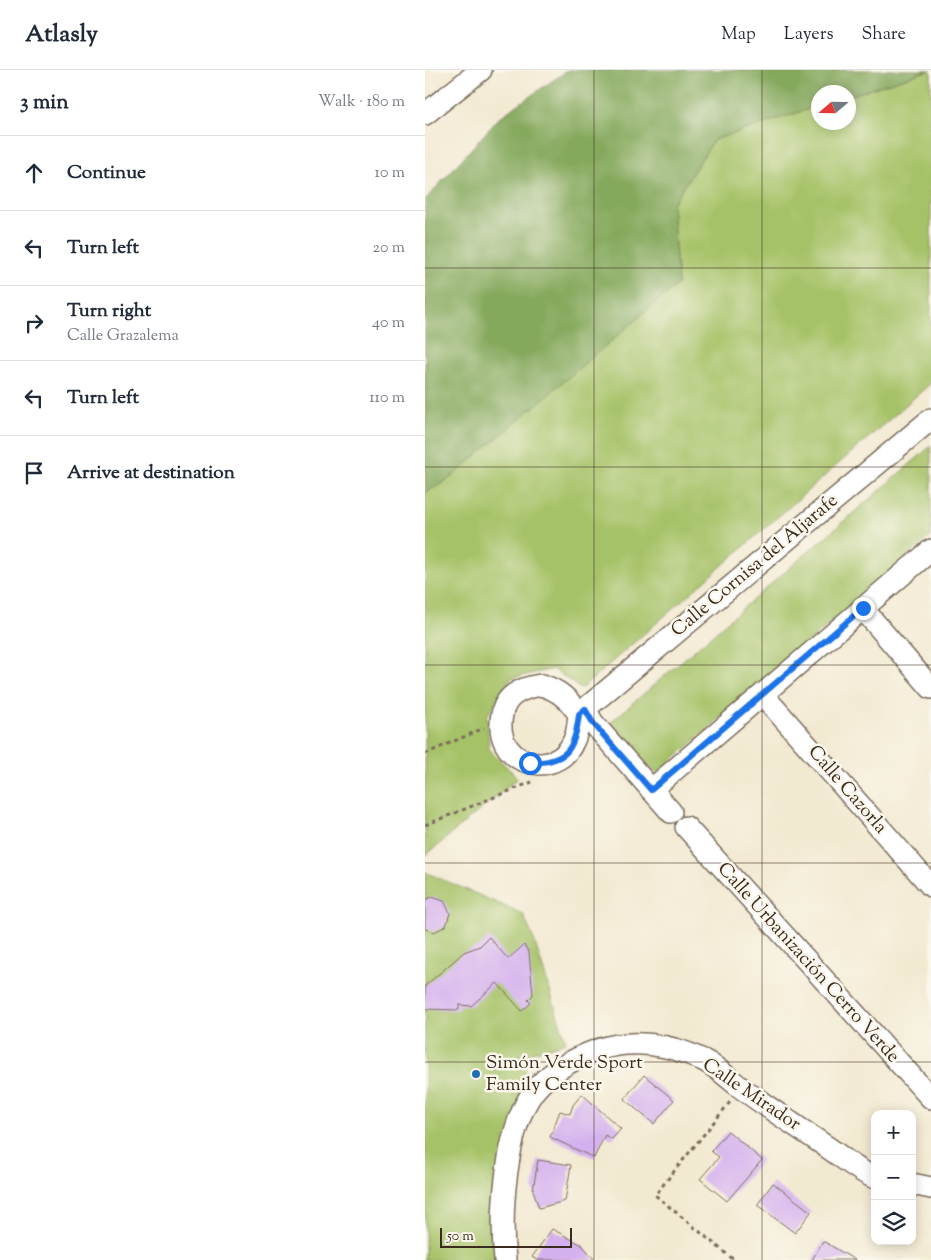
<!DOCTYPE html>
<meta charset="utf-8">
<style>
:root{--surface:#fff;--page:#f2f2f3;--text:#1f2937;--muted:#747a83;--line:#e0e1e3}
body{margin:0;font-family:"Sorts Mill Goudy",serif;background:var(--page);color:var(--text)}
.controls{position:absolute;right:15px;bottom:15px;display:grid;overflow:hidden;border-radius:10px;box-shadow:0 2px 12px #0003}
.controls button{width:45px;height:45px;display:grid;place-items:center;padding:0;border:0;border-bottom:1px solid var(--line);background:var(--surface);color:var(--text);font:25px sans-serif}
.compass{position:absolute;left:386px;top:15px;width:45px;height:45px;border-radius:50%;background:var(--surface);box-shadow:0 2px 12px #0003;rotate:250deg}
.scale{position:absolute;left:15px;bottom:12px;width:132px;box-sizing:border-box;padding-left:5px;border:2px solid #3b2a1e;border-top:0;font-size:14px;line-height:18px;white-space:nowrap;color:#3b2a1e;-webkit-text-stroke:4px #fbf7ec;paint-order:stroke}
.stop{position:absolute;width:15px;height:15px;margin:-11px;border:4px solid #1a73e8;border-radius:50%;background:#fff}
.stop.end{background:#1a73e8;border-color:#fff;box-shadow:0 1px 5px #0008}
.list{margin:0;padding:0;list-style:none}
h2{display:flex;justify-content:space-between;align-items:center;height:65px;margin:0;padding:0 20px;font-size:21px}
h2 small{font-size:16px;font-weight:400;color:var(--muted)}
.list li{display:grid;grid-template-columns:32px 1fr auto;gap:15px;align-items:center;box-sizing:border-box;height:75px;padding:0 20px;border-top:1px solid var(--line)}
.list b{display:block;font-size:19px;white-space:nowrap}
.list p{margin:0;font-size:16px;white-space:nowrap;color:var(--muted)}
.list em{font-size:16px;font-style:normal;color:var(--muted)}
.icon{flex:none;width:28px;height:28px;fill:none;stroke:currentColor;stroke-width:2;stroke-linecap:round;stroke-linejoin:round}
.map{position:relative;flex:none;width:506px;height:1190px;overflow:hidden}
header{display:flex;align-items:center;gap:30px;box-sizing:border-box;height:70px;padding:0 25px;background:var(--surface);border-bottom:1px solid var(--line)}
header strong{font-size:24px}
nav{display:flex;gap:28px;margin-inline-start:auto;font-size:18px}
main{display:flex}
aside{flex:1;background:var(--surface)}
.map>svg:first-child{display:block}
</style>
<header>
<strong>Atlasly</strong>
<nav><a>Map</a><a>Layers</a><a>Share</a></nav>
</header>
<main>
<aside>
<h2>3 min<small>Walk · 180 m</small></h2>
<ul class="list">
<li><svg class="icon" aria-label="ahead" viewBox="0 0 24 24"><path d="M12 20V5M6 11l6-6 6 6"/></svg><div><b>Continue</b></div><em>10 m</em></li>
<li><svg class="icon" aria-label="left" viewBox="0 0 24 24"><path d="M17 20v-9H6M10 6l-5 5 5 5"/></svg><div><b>Turn left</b></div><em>20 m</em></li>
<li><svg class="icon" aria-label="right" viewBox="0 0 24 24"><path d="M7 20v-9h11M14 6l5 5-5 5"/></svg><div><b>Turn right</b><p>Calle Grazalema</p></div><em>40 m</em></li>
<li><svg class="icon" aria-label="left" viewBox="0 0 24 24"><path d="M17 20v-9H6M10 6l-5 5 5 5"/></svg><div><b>Turn left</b></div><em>110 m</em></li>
<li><svg class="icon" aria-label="arrive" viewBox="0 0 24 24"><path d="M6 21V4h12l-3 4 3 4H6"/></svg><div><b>Arrive at destination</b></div></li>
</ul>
</aside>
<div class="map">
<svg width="506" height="1190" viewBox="0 0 506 1190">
<rect width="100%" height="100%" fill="#fbf7ec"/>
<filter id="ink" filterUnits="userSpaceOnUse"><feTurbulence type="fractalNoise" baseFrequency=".02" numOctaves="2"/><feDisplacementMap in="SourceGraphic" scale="10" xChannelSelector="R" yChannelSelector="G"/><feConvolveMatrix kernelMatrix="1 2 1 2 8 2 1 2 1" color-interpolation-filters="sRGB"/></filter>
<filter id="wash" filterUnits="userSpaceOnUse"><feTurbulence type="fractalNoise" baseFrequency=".0096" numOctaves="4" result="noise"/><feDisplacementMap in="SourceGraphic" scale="20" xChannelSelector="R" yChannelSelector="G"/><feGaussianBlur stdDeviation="1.12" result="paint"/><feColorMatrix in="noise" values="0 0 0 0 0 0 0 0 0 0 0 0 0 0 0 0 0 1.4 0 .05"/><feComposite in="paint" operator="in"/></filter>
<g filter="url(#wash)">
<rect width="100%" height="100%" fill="#f2e9d1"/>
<!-- green -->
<path fill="#a6c268" stroke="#707643" d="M 506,0 L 506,313 L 156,619 L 128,599 L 86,608 L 62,646 L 64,679 L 93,708 L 0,786 L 0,423 L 24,409 L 253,214 L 247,134 L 289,70 L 393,36 L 393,52 L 423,52 L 424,26 Z
M 506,376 L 506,466 L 231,704 L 186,652 Z
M 0,802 L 98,844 L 109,870 L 141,972 L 95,986 L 108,1022 L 90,1060 L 77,1190 L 0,1190 Z"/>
<!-- forest -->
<path fill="#84a85c" stroke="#60693d" d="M 143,0 L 504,0 L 424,26 L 423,22 L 393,22 L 393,36 L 289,70 L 247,134 L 253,214 L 24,409 L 0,423 L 0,130 L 75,47 Z"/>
<g id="blocks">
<!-- building -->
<path fill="#d4b0ee" d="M 7,827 L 19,831 L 25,843 L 21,856 L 9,862 L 0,859 L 0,830 Z
M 64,867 L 83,889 L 99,875 L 104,882 L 108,925 L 103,930 L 106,933 L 97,941 L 72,913 L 46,936 L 34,935 L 34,940 L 0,939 L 0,916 L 39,882 L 55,876 Z
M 219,1005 L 249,1030 L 229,1054 L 199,1029 Z
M 157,1024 L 196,1059 L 187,1069 L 180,1065 L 169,1088 L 125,1067 L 135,1041 L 145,1044 L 148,1035 Z
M 303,1061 L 337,1090 L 302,1131 L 275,1109 L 294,1087 L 286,1081 Z
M 113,1090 L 146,1095 L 140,1131 L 114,1138 L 108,1120 Z
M 348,1113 L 386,1142 L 370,1163 L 332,1135 Z
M 127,1159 L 157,1175 L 170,1190 L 112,1190 L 107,1187 Z
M 398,1171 L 430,1190 L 387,1190 Z"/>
</g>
</g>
<g filter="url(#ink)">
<use href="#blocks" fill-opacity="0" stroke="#7b6d5d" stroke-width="1"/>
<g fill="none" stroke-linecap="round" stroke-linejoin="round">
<!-- minor casing -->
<g stroke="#7b6d5d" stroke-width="24">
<path id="minor" d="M 0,44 L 56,0
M 438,539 L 506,618
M 117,615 C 135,621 143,629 154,644 C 153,653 153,662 149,670 C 132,713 63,695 78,640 C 83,623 101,617 117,615 Z
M 338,625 L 506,816
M 160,639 L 168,653 L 246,742
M 154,644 L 506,349
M 226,720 L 506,480
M 261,757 L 506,1028
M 487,1114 L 506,1118
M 80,1190 C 75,1144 80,1059 109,1021 C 125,1001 148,989 172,980 C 206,968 246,974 278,990 C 291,996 303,1008 315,1017 C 343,1038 373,1057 402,1077 C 417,1087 433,1101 450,1108"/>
</g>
<!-- path -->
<path stroke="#7b6d5d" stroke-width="3" stroke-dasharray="4 4" stroke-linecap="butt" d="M 0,684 L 59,658
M 0,755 L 107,712
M 305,1032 L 230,1125 L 309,1190"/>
<!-- minor -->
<use href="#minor" stroke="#fff" stroke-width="21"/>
</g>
</g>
<g fill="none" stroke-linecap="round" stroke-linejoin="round" filter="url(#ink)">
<!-- route -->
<path stroke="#1a73e8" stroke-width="6" d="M 105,693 C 142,692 150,680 154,644 L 160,639 L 168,653 L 226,720 L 438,538"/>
</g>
<!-- grid -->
<path fill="none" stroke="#3b2a1e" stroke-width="1" stroke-opacity="0.55" d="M 169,0 L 169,1190M 337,0 L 337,1190M 0,198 L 506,198M 0,397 L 506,397M 0,595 L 506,595M 0,793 L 506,793M 0,992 L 506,992"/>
<!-- markers -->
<circle fill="#1f6fb2" stroke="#fbf7ec" stroke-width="2" cx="51" cy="1004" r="5"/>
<g text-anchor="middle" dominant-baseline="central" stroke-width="5" stroke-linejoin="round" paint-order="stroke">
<!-- street labels -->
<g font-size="19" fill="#3b2a1e" stroke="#fbf7ec">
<text transform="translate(330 496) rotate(-40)">Calle Cornisa del Aljarafe</text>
<text transform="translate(422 720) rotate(49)">Calle Cazorla</text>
<text transform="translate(383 893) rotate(48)">Calle Urbanización Cerro Verde</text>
<text transform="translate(326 1025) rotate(34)">Calle Mirador</text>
</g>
<!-- poi labels -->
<g font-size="19" fill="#3b2a1e" stroke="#fbf7ec" text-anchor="start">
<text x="61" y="993">Simón Verde Sport<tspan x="61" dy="22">Family Center</tspan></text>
</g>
</g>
</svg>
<div class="controls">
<button>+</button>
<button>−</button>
<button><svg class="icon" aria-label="layers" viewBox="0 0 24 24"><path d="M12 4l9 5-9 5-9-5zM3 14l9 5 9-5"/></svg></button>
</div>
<svg class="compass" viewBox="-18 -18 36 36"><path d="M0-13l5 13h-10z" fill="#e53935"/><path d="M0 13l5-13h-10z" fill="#747a83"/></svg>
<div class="scale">50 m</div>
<div class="stop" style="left:105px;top:693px"></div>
<div class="stop end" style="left:438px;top:538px"></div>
</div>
</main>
